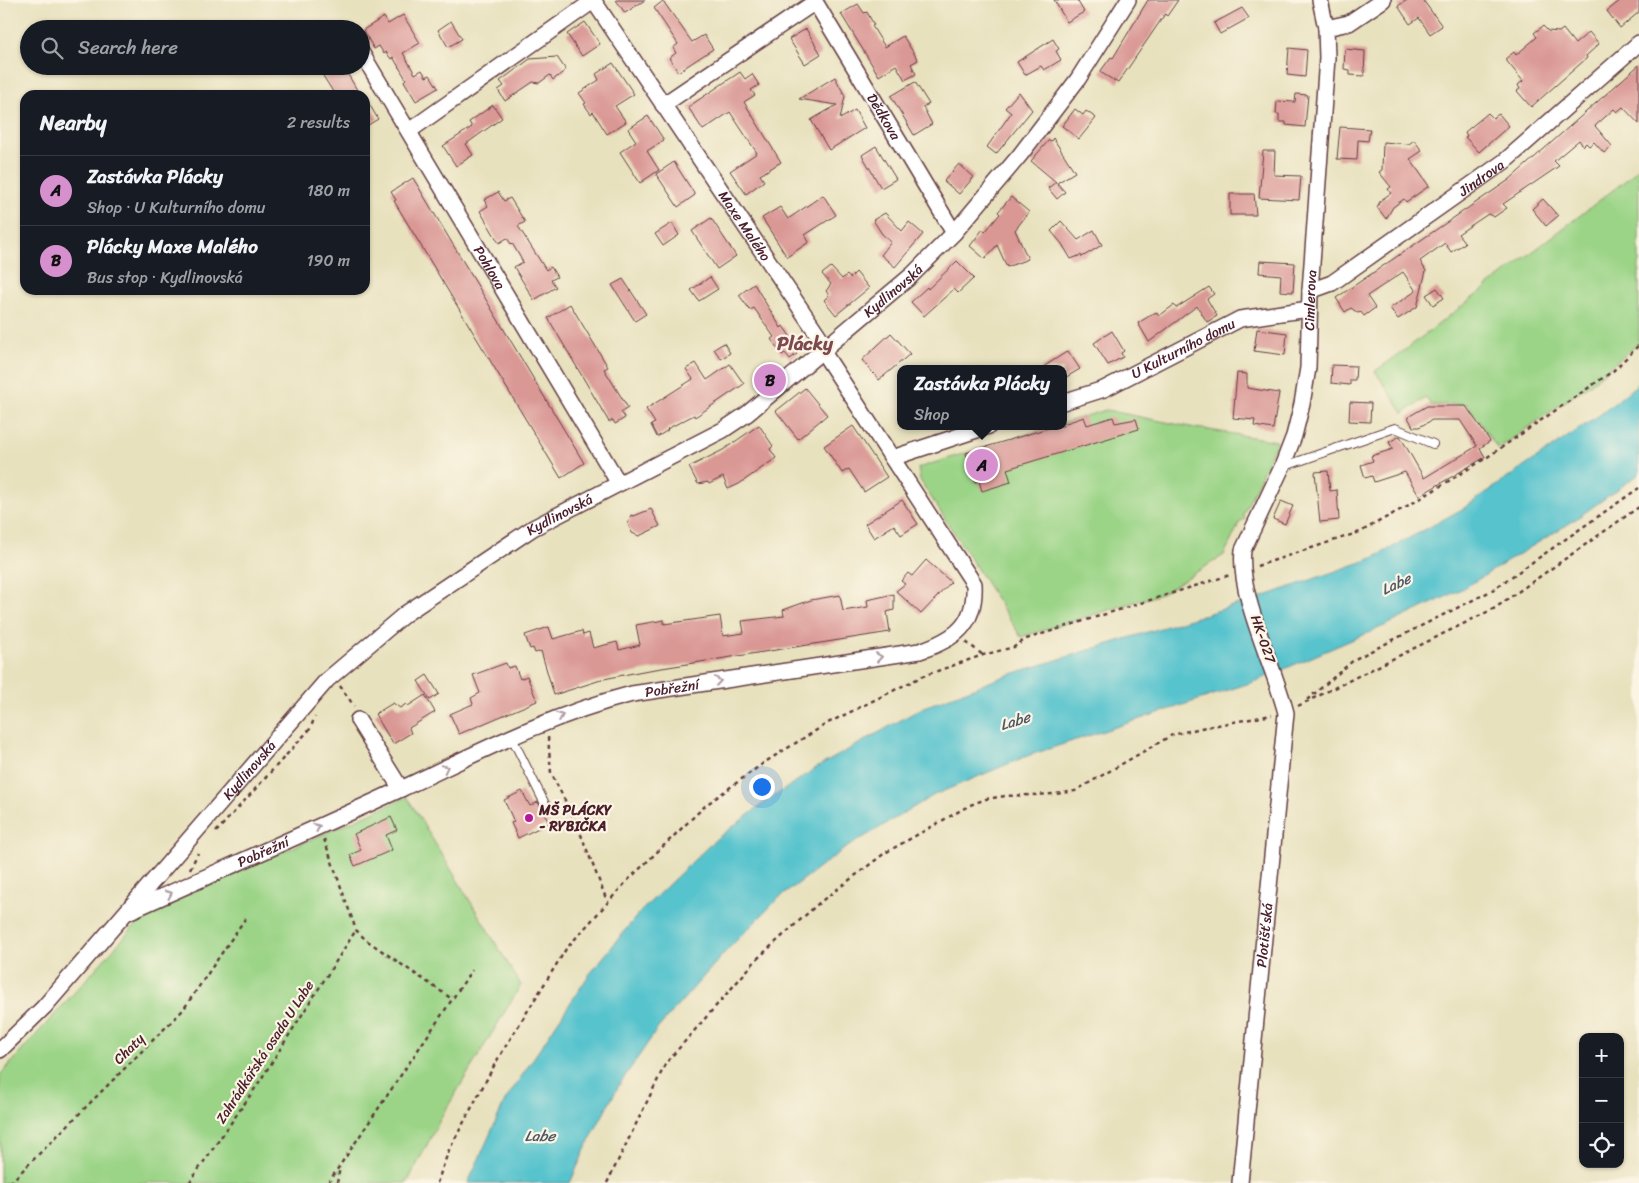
<!DOCTYPE html>
<meta charset="utf-8">
<style>
:root{--surface:#171b24;--page:#242831;--text:#f1f3f6;--muted:#9ea1a6;--line:#363941;--accent:#d690ce}
body{margin:0;font-family:Sriracha,sans-serif;background:var(--page);color:var(--text)}
.controls{position:absolute;right:15px;bottom:15px;display:grid;overflow:hidden;border-radius:10px;box-shadow:0 1px 4px #0004}
.controls button{width:45px;height:45px;display:grid;place-items:center;padding:0;border:0;border-bottom:1px solid var(--line);background:var(--surface);color:var(--text);font:25px sans-serif}
.you{position:absolute;left:761px;top:786px;width:18px;height:18px;margin:-12px;border:4px solid #fff;border-radius:50%;background:#1a73e8;box-shadow:0 0 0 8px #1a73e833}
.badge{display:grid;place-items:center;width:32px;height:32px;border-radius:50%;background:var(--accent);color:#111;font-size:16px;font-weight:700}
.pin{position:absolute;translate:-50% -50%;border:2px solid #fff;box-shadow:0 1px 5px #0006}
.popup{position:absolute;left:897px;top:365px;width:170px;height:65px;box-sizing:border-box;display:grid;place-content:center;border-radius:10px;background:var(--surface);filter:drop-shadow(0 1px 4px #0005);font-size:16px;white-space:nowrap;color:var(--muted)}
.popup b{font-size:19px;color:var(--text)}
.popup::after{content:'';position:absolute;left:50%;top:100%;margin-left:-10px;border:10px solid transparent;border-top-color:var(--surface)}
.list{margin:0;padding:0;list-style:none}
h2{display:flex;justify-content:space-between;align-items:center;height:65px;margin:0;padding:0 20px;font-size:21px}
h2 small{font-size:16px;font-weight:400;color:var(--muted)}
.list li{display:grid;grid-template-columns:32px 1fr auto;gap:15px;align-items:center;box-sizing:border-box;height:70px;padding:0 20px;border-top:1px solid var(--line)}
.list b{display:block;font-size:19px;white-space:nowrap}
.list p{margin:0;font-size:16px;white-space:nowrap;color:var(--muted)}
.list em{font-size:16px;font-style:normal;color:var(--muted)}
.icon{flex:none;width:28px;height:28px;fill:none;stroke:currentColor;stroke-width:2;stroke-linecap:round;stroke-linejoin:round}
.map{position:relative;flex:none;width:1639px;height:1183px;overflow:hidden}
.search{position:absolute;background:var(--surface);box-shadow:0 1px 4px #0004;left:20px;top:20px;width:350px;height:55px;display:flex;align-items:center;gap:12px;box-sizing:border-box;padding:0 18px;border-radius:28px;color:var(--muted);font-size:19px}
.panel{position:absolute;background:var(--surface);box-shadow:0 1px 4px #0004;left:20px;top:90px;width:350px;height:205px;border-radius:15px}
.map>svg:first-child{display:block}
</style>
<div class="map">
<svg width="1639" height="1183" viewBox="0 0 1639 1183">
<rect width="100%" height="100%" fill="#fcf5e5"/>
<filter id="ink" filterUnits="userSpaceOnUse"><feTurbulence type="fractalNoise" baseFrequency=".02" numOctaves="2"/><feDisplacementMap in="SourceGraphic" scale="10" xChannelSelector="R" yChannelSelector="G"/><feConvolveMatrix kernelMatrix="1 2 1 2 8 2 1 2 1" color-interpolation-filters="sRGB"/></filter>
<filter id="wash" filterUnits="userSpaceOnUse"><feTurbulence type="fractalNoise" baseFrequency=".0096" numOctaves="4" result="noise"/><feDisplacementMap in="SourceGraphic" scale="20" xChannelSelector="R" yChannelSelector="G"/><feGaussianBlur stdDeviation="1.12" result="paint"/><feColorMatrix in="noise" values="0 0 0 0 0 0 0 0 0 0 0 0 0 0 0 0 0 1.4 0 .05"/><feComposite in="paint" operator="in"/></filter>
<g filter="url(#wash)">
<rect width="100%" height="100%" fill="#e8e1be"/>
<!-- green -->
<path fill="#9bd487" stroke="#727a59" d="M 1639,167 L 1639,343 L 1590,384 L 1498,449 L 1467,404 L 1431,405 L 1426,398 L 1403,413 L 1375,371 L 1401,353 L 1626,180 Z
M 1106,410 L 1190,427 L 1277,441 L 1243,515 L 1245,519 L 1240,522 L 1224,555 L 1161,594 L 1021,637 L 920,480 L 918,468 L 1053,426 L 1063,426 L 1063,423 Z
M 407,797 L 521,985 L 442,1116 L 407,1183 L 0,1183 L 0,1075 L 147,912 Z"/>
<!-- water -->
<path fill="#56c3cd" stroke="#50717c" d="M 1639,383 L 1639,474 L 1573,521 L 1464,588 L 1391,623 L 1256,681 L 1027,756 L 934,795 L 844,849 L 779,898 L 727,950 L 658,1028 L 619,1085 L 588,1143 L 570,1183 L 468,1183 L 505,1101 L 589,975 L 640,912 L 715,840 L 760,806 L 816,768 L 924,707 L 1008,675 L 1265,596 L 1373,558 L 1464,508 L 1601,414 Z"/>
<g id="blocks">
<!-- building -->
<path fill="#da9895" d="M 616,0 L 645,0 L 625,13 Z
M 1054,0 L 1077,0 L 1084,12 L 1067,22 Z
M 1148,0 L 1178,0 L 1167,16 L 1165,14 L 1118,83 L 1100,72 L 1111,57 L 1113,58 Z
M 1407,0 L 1423,0 L 1442,26 L 1430,34 L 1419,18 L 1410,24 L 1398,6 Z
M 1621,0 L 1639,0 L 1639,12 L 1620,28 L 1607,11 Z
M 663,1 L 692,42 L 704,35 L 713,49 L 678,72 L 669,58 L 676,53 L 673,48 L 678,44 L 654,8 Z
M 858,4 L 864,13 L 867,12 L 874,25 L 872,26 L 885,47 L 903,36 L 918,60 L 911,64 L 916,74 L 905,80 L 896,65 L 879,76 L 841,14 Z
M 1242,8 L 1249,18 L 1220,34 L 1214,23 Z
M 403,15 L 420,43 L 403,53 L 415,74 L 422,70 L 426,77 L 430,75 L 438,88 L 416,101 L 404,81 L 406,79 L 393,57 L 391,59 L 386,52 L 384,54 L 379,46 L 374,49 L 363,30 L 384,17 L 388,24 Z
M 451,21 L 462,39 L 448,47 L 438,30 Z
M 585,22 L 600,44 L 582,56 L 567,34 Z
M 1543,26 L 1548,31 L 1559,32 L 1563,29 L 1575,44 L 1589,32 L 1599,44 L 1586,56 L 1587,58 L 1531,107 L 1517,91 L 1520,89 L 1518,85 L 1523,81 L 1505,59 L 1514,52 L 1516,55 L 1537,37 L 1534,33 Z
M 806,29 L 821,54 L 805,64 L 789,39 Z
M 1053,39 L 1059,49 L 1056,51 L 1061,60 L 1044,70 L 1041,66 L 1025,75 L 1017,62 Z
M 1289,48 L 1307,50 L 1305,77 L 1287,75 Z
M 1345,49 L 1365,51 L 1364,76 L 1350,75 L 1350,70 L 1344,69 Z
M 557,57 L 566,70 L 553,80 L 550,75 L 539,83 L 533,82 L 505,101 L 498,90 L 504,86 L 500,81 L 530,59 Z
M 613,63 L 634,94 L 615,106 L 626,122 L 607,134 L 593,112 L 591,114 L 584,104 L 586,103 L 579,93 L 599,80 L 596,74 Z
M 1639,65 L 1639,124 L 1623,107 L 1617,112 L 1614,109 L 1595,126 L 1612,146 L 1604,153 L 1594,142 L 1589,146 L 1586,143 L 1583,146 L 1579,140 L 1554,161 L 1559,166 L 1503,204 L 1507,208 L 1494,217 L 1488,214 L 1458,234 L 1465,243 L 1451,252 L 1445,243 L 1420,261 L 1426,271 L 1417,307 L 1398,319 L 1390,308 L 1416,291 L 1403,272 L 1367,296 L 1375,308 L 1364,316 L 1361,312 L 1358,313 L 1351,308 L 1345,312 L 1336,298 L 1509,180 Z
M 317,66 L 343,66 L 360,95 L 335,95 Z
M 740,72 L 745,79 L 752,74 L 759,85 L 751,90 L 755,95 L 744,102 L 781,162 L 760,175 L 764,181 L 746,194 L 730,171 L 757,153 L 730,112 L 703,130 L 688,107 Z
M 835,77 L 845,96 L 840,119 L 855,110 L 865,128 L 829,150 L 811,120 L 837,105 L 799,99 Z
M 915,82 L 929,104 L 923,107 L 932,124 L 914,135 L 891,96 Z
M 1019,92 L 1032,110 L 996,154 L 987,147 L 1011,113 L 1005,108 Z
M 1296,94 L 1308,95 L 1305,127 L 1286,125 L 1286,122 L 1279,122 L 1279,114 L 1276,114 L 1277,101 L 1295,102 Z
M 365,97 L 378,119 L 365,127 Z
M 493,105 L 502,118 L 466,144 L 473,155 L 456,166 L 443,146 L 472,127 L 469,122 Z
M 1075,109 L 1083,115 L 1086,111 L 1096,118 L 1079,139 L 1062,126 Z
M 1488,113 L 1493,118 L 1499,114 L 1509,126 L 1479,152 L 1465,137 L 1467,136 L 1465,132 Z
M 648,116 L 664,140 L 647,151 L 659,170 L 640,183 L 620,152 L 636,141 L 628,129 Z
M 1340,127 L 1370,129 L 1368,141 L 1358,140 L 1357,160 L 1337,159 Z
M 1053,138 L 1075,172 L 1057,183 L 1065,192 L 1057,199 L 1048,188 L 1056,182 L 1031,161 L 1049,140 L 1051,141 Z
M 1414,140 L 1422,151 L 1410,159 L 1429,186 L 1406,202 L 1404,199 L 1393,207 L 1386,219 L 1377,207 L 1381,200 L 1391,193 L 1388,189 L 1391,187 L 1379,172 L 1382,170 L 1383,142 L 1409,144 Z
M 876,146 L 896,179 L 881,188 L 862,155 Z
M 1263,151 L 1275,151 L 1274,175 L 1301,176 L 1299,200 L 1259,198 Z
M 674,162 L 695,195 L 678,207 L 656,174 Z
M 959,164 L 974,177 L 959,194 L 944,181 Z
M 413,178 L 584,463 L 561,478 L 394,201 L 396,200 L 391,192 Z
M 498,192 L 504,201 L 510,198 L 525,222 L 518,226 L 546,270 L 551,267 L 557,277 L 551,280 L 556,287 L 534,300 L 514,267 L 523,262 L 512,243 L 511,244 L 507,238 L 499,243 L 480,211 L 488,206 L 484,200 Z
M 1230,194 L 1254,194 L 1256,215 L 1230,215 Z
M 823,195 L 836,215 L 805,235 L 809,242 L 787,257 L 762,218 L 780,207 L 788,219 Z
M 1011,197 L 1029,212 L 1015,230 L 1028,259 L 1007,267 L 997,245 L 985,259 L 970,246 L 983,229 L 985,232 L 1000,214 L 998,212 Z
M 1543,199 L 1558,216 L 1546,226 L 1532,209 Z
M 885,213 L 902,231 L 909,222 L 923,234 L 895,267 L 881,255 L 891,242 L 882,234 L 873,220 Z
M 711,218 L 736,256 L 717,269 L 692,231 Z
M 1061,221 L 1078,240 L 1094,230 L 1102,245 L 1082,257 L 1081,255 L 1071,259 L 1062,244 L 1051,231 Z
M 672,223 L 679,235 L 663,246 L 655,234 Z
M 957,261 L 974,278 L 958,293 L 954,289 L 924,316 L 911,302 L 927,287 L 928,289 Z
M 1260,261 L 1295,263 L 1293,292 L 1280,291 L 1281,275 L 1259,273 Z
M 831,267 L 842,279 L 847,275 L 850,278 L 856,272 L 869,288 L 836,315 L 824,300 L 829,295 L 826,291 L 831,284 L 822,274 Z
M 710,277 L 718,289 L 699,301 L 691,290 Z
M 623,279 L 646,314 L 635,321 L 612,285 Z
M 754,284 L 781,328 L 783,326 L 796,345 L 793,347 L 797,354 L 790,359 L 785,353 L 782,355 L 771,339 L 774,337 L 754,308 L 750,310 L 739,295 Z
M 1209,287 L 1214,294 L 1207,299 L 1217,316 L 1207,322 L 1197,306 L 1149,342 L 1138,323 L 1156,312 L 1159,316 L 1174,305 L 1176,308 Z
M 1437,288 L 1444,298 L 1433,305 L 1426,295 Z
M 570,304 L 608,367 L 604,369 L 628,408 L 621,412 L 625,418 L 615,424 L 613,420 L 609,422 L 548,318 Z
M 1257,329 L 1287,333 L 1285,355 L 1254,351 Z
M 1112,331 L 1124,351 L 1121,353 L 1123,357 L 1108,365 L 1094,343 Z
M 891,333 L 910,354 L 879,380 L 862,360 Z
M 724,343 L 730,353 L 721,359 L 714,349 Z
M 1068,351 L 1080,369 L 1063,379 L 1063,369 L 1040,369 Z
M 696,363 L 707,380 L 730,364 L 744,384 L 695,417 L 694,415 L 667,429 L 668,430 L 657,437 L 651,425 L 655,423 L 646,409 L 693,379 L 686,369 Z
M 1332,365 L 1356,366 L 1355,380 L 1350,380 L 1350,385 L 1331,383 Z
M 1237,373 L 1247,374 L 1247,388 L 1279,393 L 1273,429 L 1254,426 L 1255,420 L 1233,418 Z
M 805,388 L 827,415 L 798,439 L 776,411 Z
M 1350,402 L 1371,403 L 1370,422 L 1349,421 Z
M 1427,406 L 1466,406 L 1490,441 L 1480,448 L 1485,457 L 1419,496 L 1405,472 L 1374,482 L 1372,476 L 1365,478 L 1361,465 L 1373,461 L 1371,456 L 1393,449 L 1389,442 L 1400,436 L 1424,478 L 1477,446 L 1460,420 L 1432,420 L 1419,427 L 1413,427 L 1408,417 Z
M 1084,417 L 1087,425 L 1113,417 L 1115,423 L 1136,419 L 1139,429 L 1007,469 L 1011,482 L 982,491 L 979,481 L 975,482 L 966,453 L 1055,426 L 1063,426 L 1063,424 Z
M 759,425 L 773,446 L 770,449 L 776,458 L 739,484 L 728,489 L 723,477 L 709,484 L 708,482 L 698,484 L 689,467 L 723,450 Z
M 853,426 L 887,477 L 864,492 L 849,469 L 842,473 L 824,446 Z
M 1328,471 L 1330,491 L 1337,490 L 1339,520 L 1320,522 L 1315,472 Z
M 902,500 L 918,524 L 901,535 L 894,525 L 874,538 L 865,524 Z
M 1281,501 L 1293,506 L 1285,524 L 1273,519 Z
M 651,509 L 660,526 L 639,536 L 632,533 L 628,524 L 631,515 L 634,516 Z
M 926,560 L 951,582 L 921,614 L 896,591 L 905,584 L 901,581 L 908,573 L 912,576 Z
M 894,594 L 894,610 L 887,612 L 890,632 L 643,671 L 604,679 L 554,695 L 541,651 L 535,653 L 533,648 L 530,649 L 525,635 L 549,627 L 553,639 L 582,631 L 583,635 L 589,633 L 593,648 L 617,642 L 619,650 L 640,645 L 636,625 L 664,620 L 664,624 L 720,616 L 723,636 L 744,633 L 742,621 L 784,616 L 783,610 L 811,600 L 840,595 L 843,611 L 868,607 L 867,600 Z
M 506,663 L 508,668 L 515,666 L 520,679 L 527,676 L 537,701 L 459,734 L 450,714 L 473,704 L 471,698 L 480,693 L 473,675 Z
M 427,675 L 439,694 L 430,700 L 418,681 Z
M 425,695 L 435,712 L 409,728 L 411,733 L 393,744 L 375,714 L 393,703 L 400,708 L 406,704 L 408,706 Z
M 522,791 L 530,806 L 538,802 L 549,823 L 518,838 L 511,823 L 514,822 L 511,815 L 504,800 Z
M 391,817 L 397,830 L 386,835 L 392,850 L 355,866 L 350,855 L 361,850 L 354,834 Z"/>
</g>
</g>
<g filter="url(#ink)">
<use href="#blocks" fill-opacity="0" stroke="#623c41" stroke-width="1"/>
<g fill="none" stroke-linecap="round" stroke-linejoin="round">
<!-- service casing -->
<g stroke="#623c41" stroke-width="10">
<path id="service" d="M 1282,467 L 1395,428 L 1433,444
M 511,736 L 547,808"/>
</g>
<!-- minor casing -->
<g stroke="#623c41" stroke-width="18">
<g id="minor">
<path id="s1" d="M 593,0 L 827,348"/>
<path id="s2" d="M 814,0 L 954,233"/>
<path d="M 1326,28 L 1349,23 L 1383,0"/>
<path id="s3" d="M 361,52 L 618,482"/>
<path d="M 663,105 L 815,2"/>
<path d="M 409,131 L 593,1"/>
<path id="s4" d="M 1310,291 L 1332,283 L 1505,161 L 1639,43"/>
<path id="s5" d="M 1063,402 L 1104,389 L 1240,319 L 1309,309"/>
<path d="M 892,458 L 989,426"/>
<path d="M 358,720 L 401,789"/>
<path id="s6" d="M 128,912 C 219,871 311,831 401,789 C 477,753 550,715 632,694 L 920,651 C 955,639 976,625 974,584 L 823,352"/>
<path id="s7" d="M 0,1050 L 44,1007 L 327,680 L 405,614 L 533,528 L 723,430 L 747,414 L 912,275 L 954,233 L 1020,155 L 1078,79 L 1128,0"/>
<path id="s8" d="M 1240,1183 L 1286,713 C 1274,665 1238,596 1243,550 L 1282,467 L 1294,436 L 1302,404 L 1308,368 L 1310,291 L 1327,58 L 1326,28 L 1320,0"/>
</g>
</g>
<!-- path -->
<path stroke="#623c41" stroke-width="2.5" stroke-dasharray="4 4" stroke-linecap="butt" d="M 1257,566 L 1360,532 L 1418,500 L 1486,458 L 1613,371 L 1639,345
M 966,642 L 983,655
M 340,686 L 354,706
M 1307,700 L 1355,659 L 1491,591 L 1639,488
M 1298,706 L 1495,608 L 1639,507
M 548,737 L 551,773 L 576,822 L 607,901
M 216,832 L 310,729 L 315,717
M 324,839 L 356,930 L 366,940 L 452,999
M 190,869 L 198,853
M 10,1183 L 183,1010 L 247,916
M 189,1183 L 256,1087 L 356,930
M 328,1183 L 472,970
M 337,1183 L 340,1167
M 437,1183 L 449,1150 L 496,1062 L 566,949 L 627,881 L 706,805 L 765,762 L 828,723 L 923,676 L 983,655 L 1014,647 L 1026,639 L 1230,575
M 607,1183 L 666,1063 L 758,958 L 819,903 L 885,853 L 970,805 L 986,799 L 1005,796 L 1055,794 L 1075,791 L 1172,735 L 1201,728 L 1272,715"/>
<!-- service -->
<use href="#service" stroke="#fff" stroke-width="8"/>
<!-- minor -->
<use href="#minor" stroke="#fff" stroke-width="15"/>
</g>
<!-- one-way arrows -->
<defs><path id="oneway-chevron" d="M-2-3.5L2.5 0L-2 3.5" fill="none" stroke-width="1.6" stroke-linecap="round" stroke-linejoin="round" transform="scale(1.25)"/></defs>
<g stroke="#ae9aa0">
<use href="#oneway-chevron" transform="translate(879 657) rotate(-8)"/>
<use href="#oneway-chevron" transform="translate(718 681) rotate(-8)"/>
<use href="#oneway-chevron" transform="translate(560 716) rotate(-21)"/>
<use href="#oneway-chevron" transform="translate(445 768) rotate(-26)"/>
<use href="#oneway-chevron" transform="translate(317 827) rotate(-24)"/>
<use href="#oneway-chevron" transform="translate(169 894) rotate(-24)"/>
</g>
</g>
<!-- markers -->
<circle fill="#b5179e" stroke="#fcf5e5" stroke-width="2" cx="529" cy="818" r="5"/>
<g text-anchor="middle" dominant-baseline="central" stroke-width="4.5" stroke-linejoin="round" paint-order="stroke">
<!-- street labels -->
<g font-size="14" fill="#4a1f2b" stroke="#fcf5e5">
<text stroke="none"><textPath href="#s2" startOffset="136">Dědkova</textPath></text>
<text stroke="none"><textPath href="#s4" startOffset="206">Jindrova</textPath></text>
<text stroke="none"><textPath href="#s1" startOffset="272">Maxe Malého</textPath></text>
<text stroke="none"><textPath href="#s3" startOffset="251">Pohlova</textPath></text>
<text stroke="none"><textPath href="#s7" startOffset="1184">Kydlinovská</textPath></text>
<text stroke="none"><textPath href="#s8" startOffset="904">Cimlerova</textPath></text>
<text stroke="none"><textPath href="#s5" startOffset="132">U Kulturního domu</textPath></text>
<text stroke="none"><textPath href="#s7" startOffset="780">Kydlinovská</textPath></text>
<text transform="translate(1263 639) rotate(71)">HK-027</text>
<text stroke="none"><textPath href="#s6" startOffset="590">Pobřežní</textPath></text>
<text stroke="none"><textPath href="#s7" startOffset="375">Kydlinovská</textPath></text>
<text stroke="none"><textPath href="#s6" startOffset="148">Pobřežní</textPath></text>
<text stroke="none"><textPath href="#s8" startOffset="249">Plotišťská</textPath></text>
<text transform="translate(129 1049) rotate(-45)">Chaty</text>
<text transform="translate(265 1052) rotate(-57)">Zahrádkářská osada U Labe</text>
</g>
<!-- poi labels -->
<g font-size="14" font-weight="bold" fill="#4a1f2b" stroke="#fcf5e5" text-anchor="start">
<text x="539" y="810">MŠ PLÁCKY<tspan x="539" dy="16">- RYBIČKA</tspan></text>
</g>
<!-- water labels -->
<g font-size="15" font-style="italic" fill="#4e5864" stroke="#fcf5e5">
<text transform="translate(1396 584) rotate(-25)">Labe</text>
<text transform="translate(1015 721) rotate(-17)">Labe</text>
<text x="540" y="1136">Labe</text>
</g>
<!-- district labels -->
<g font-size="19" font-weight="bold" fill="#7c4950" stroke="#fcf5e5">
<text x="805" y="343">Plácky</text>
</g>
</g>
</svg>
<div class="controls">
<button>+</button>
<button>−</button>
<button><svg class="icon" aria-label="locate" viewBox="0 0 24 24"><circle cx="12" cy="12" r="6"/><path d="M12 2v4M12 18v4M2 12h4M18 12h4"/></svg></button>
</div>
<div class="you"></div>
<div class="pin badge" style="left:982px;top:465px">A</div>
<div class="popup"><b>Zastávka Plácky</b>Shop</div>
<div class="pin badge" style="left:770px;top:380px">B</div>
<div class="search"><svg class="icon" aria-label="search" viewBox="0 0 24 24"><circle cx="10" cy="10" r="6"/><path d="M15 15l6 6"/></svg>Search here</div>
<section class="panel">
<h2>Nearby<small>2 results</small></h2>
<ul class="list">
<li><span class="badge">A</span><div><b>Zastávka Plácky</b><p>Shop · U Kulturního domu</p></div><em>180 m</em></li>
<li><span class="badge">B</span><div><b>Plácky Maxe Malého</b><p>Bus stop · Kydlinovská</p></div><em>190 m</em></li>
</ul>
</section>
</div>
